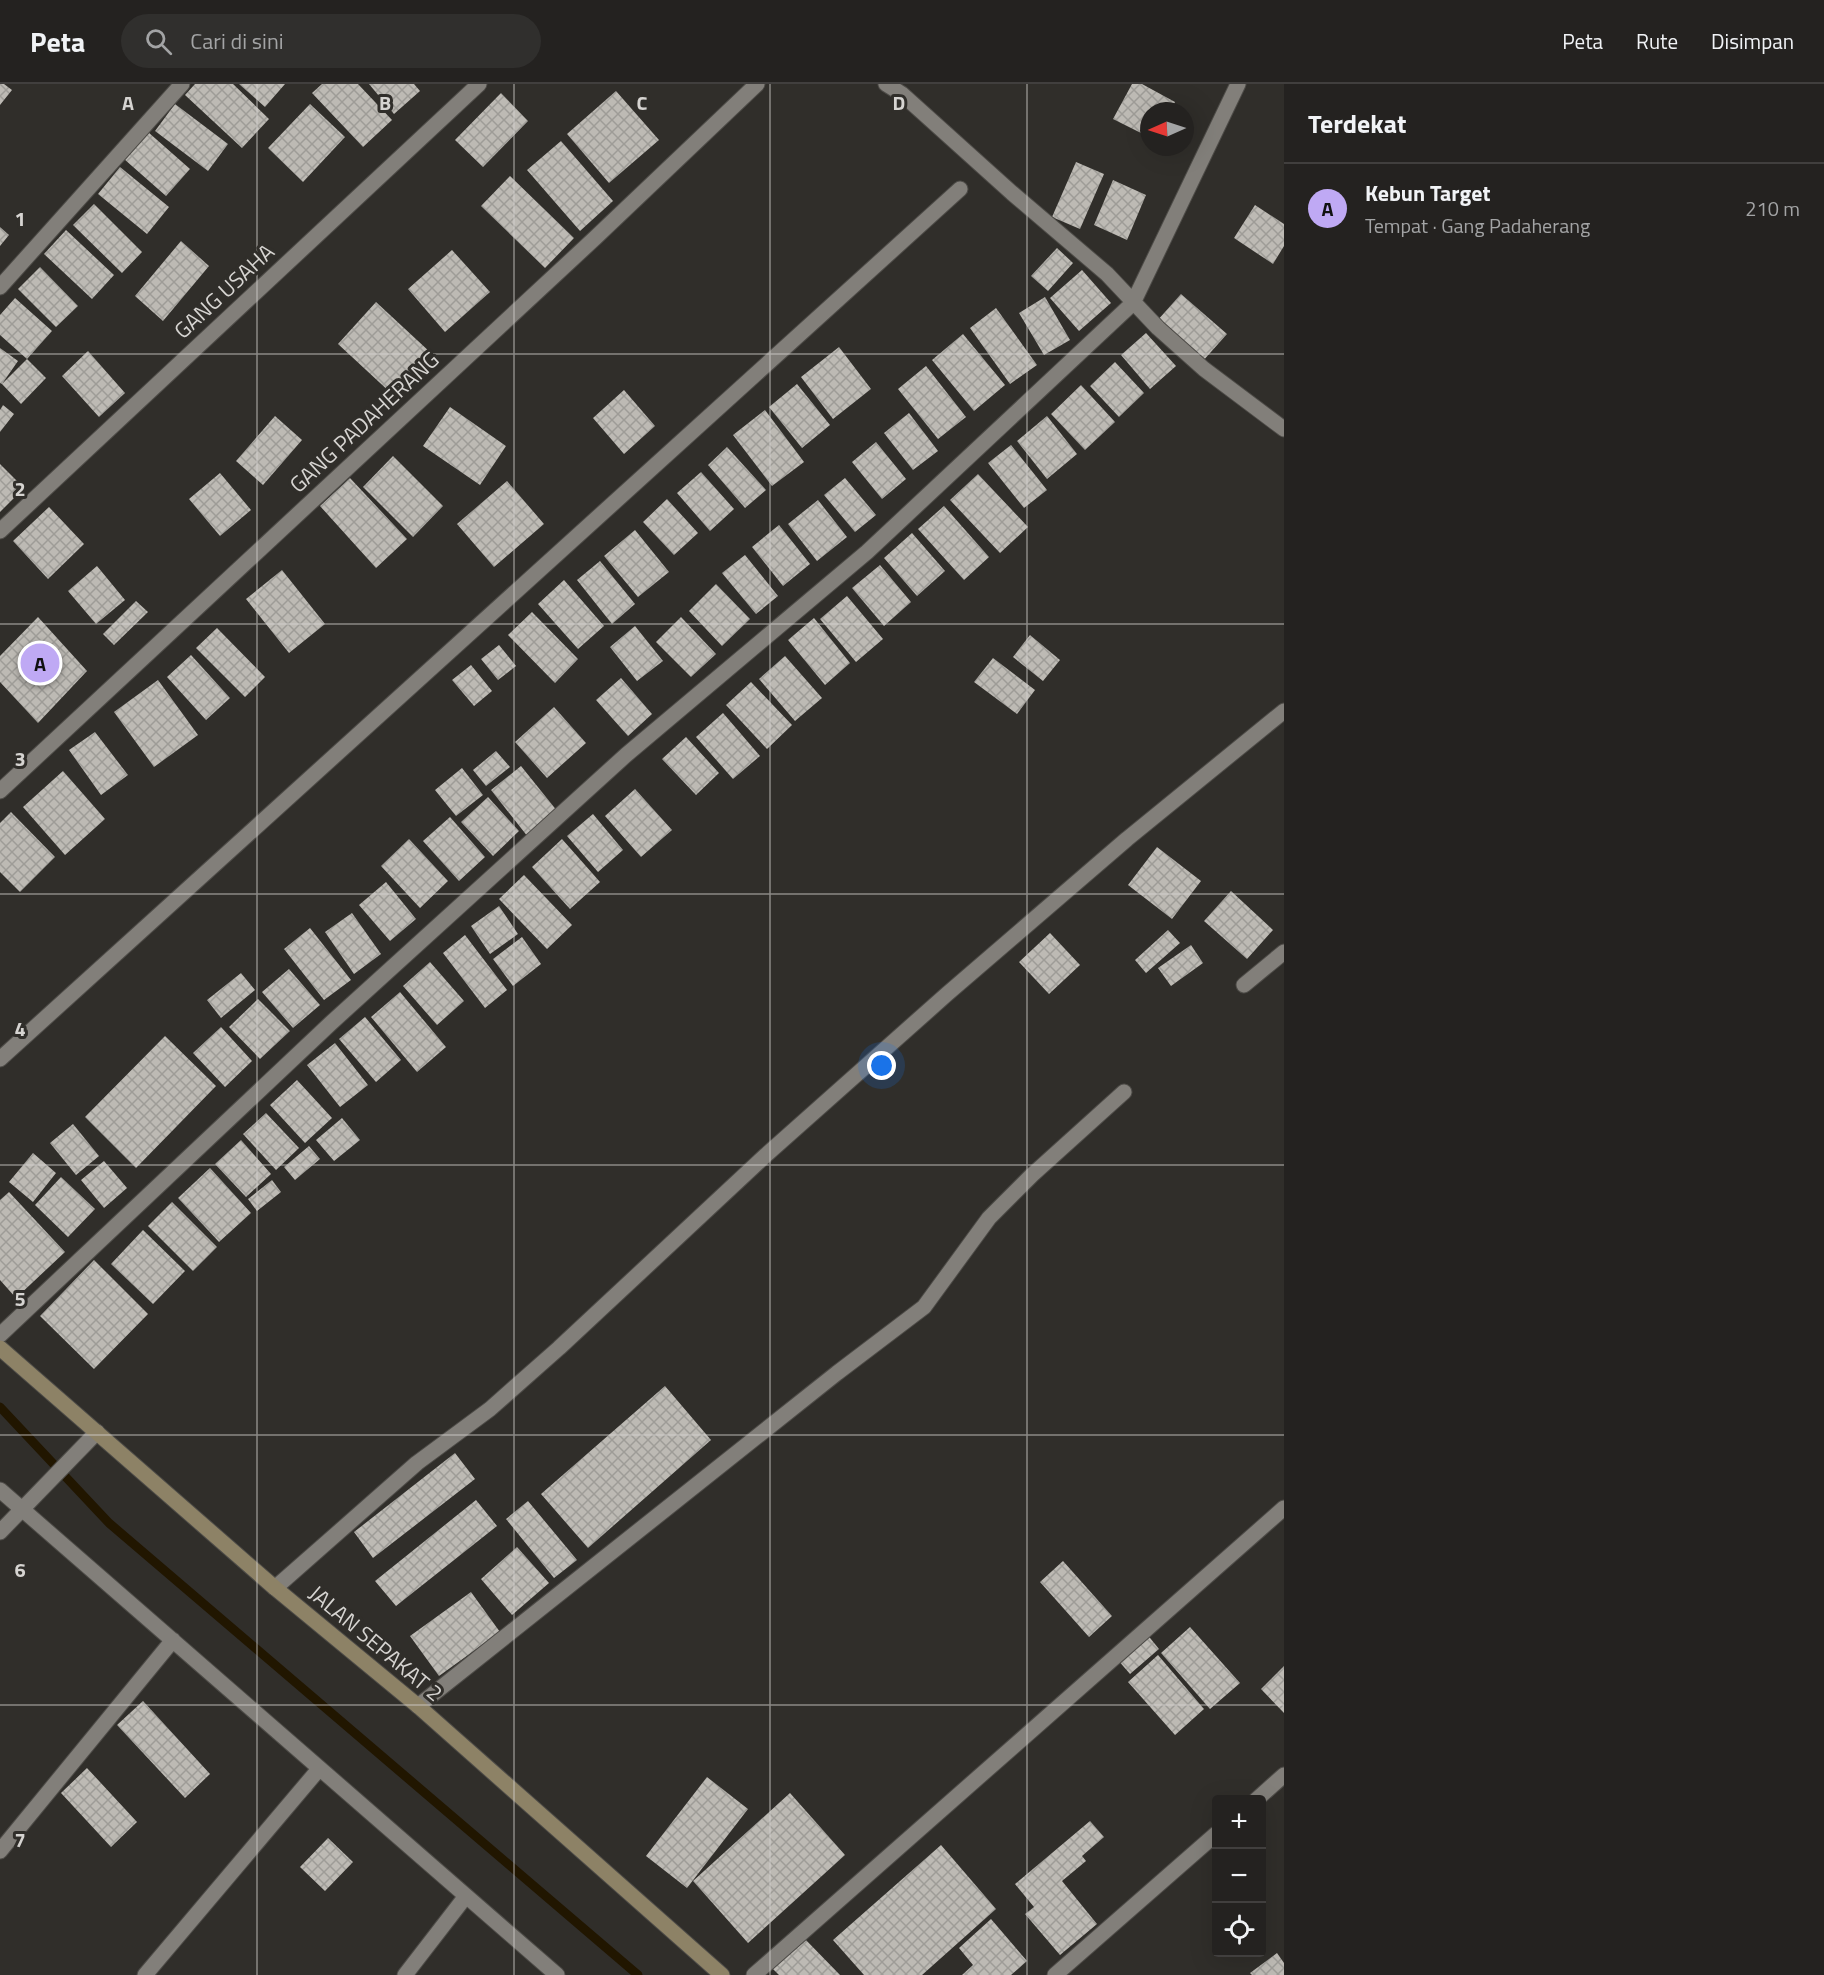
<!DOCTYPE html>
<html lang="id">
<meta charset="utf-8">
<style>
:root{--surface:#242220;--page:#302f2d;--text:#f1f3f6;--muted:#a3a4a5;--line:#413f3e;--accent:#bfa9f4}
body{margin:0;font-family:"Titillium Web",sans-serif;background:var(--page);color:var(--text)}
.controls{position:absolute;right:18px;bottom:18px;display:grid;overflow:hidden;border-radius:6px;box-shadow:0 6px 24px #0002}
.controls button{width:54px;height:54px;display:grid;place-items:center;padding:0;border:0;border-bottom:2px solid var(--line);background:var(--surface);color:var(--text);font:30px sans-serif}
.compass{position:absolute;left:1140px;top:18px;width:54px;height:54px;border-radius:50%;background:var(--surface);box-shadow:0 6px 24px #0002;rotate:267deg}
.you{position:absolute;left:882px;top:982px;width:21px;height:21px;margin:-15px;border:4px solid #fff;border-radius:50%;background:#1a73e8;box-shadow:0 0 0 9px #1a73e833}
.badge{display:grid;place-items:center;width:39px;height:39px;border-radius:50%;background:var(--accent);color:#111;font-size:20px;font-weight:700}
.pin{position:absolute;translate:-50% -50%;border:3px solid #fff;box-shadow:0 2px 6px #0006}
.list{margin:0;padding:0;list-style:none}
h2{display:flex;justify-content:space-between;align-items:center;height:78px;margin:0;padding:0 24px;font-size:26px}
h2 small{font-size:20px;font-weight:400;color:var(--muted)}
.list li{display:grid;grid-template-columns:39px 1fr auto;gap:18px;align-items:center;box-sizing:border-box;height:90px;padding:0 24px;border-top:2px solid var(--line)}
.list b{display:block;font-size:22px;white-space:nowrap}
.list p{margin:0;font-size:20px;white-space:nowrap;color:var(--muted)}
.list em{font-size:20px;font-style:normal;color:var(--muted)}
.icon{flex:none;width:33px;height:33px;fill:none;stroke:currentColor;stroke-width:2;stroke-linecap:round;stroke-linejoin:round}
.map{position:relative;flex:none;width:1284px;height:1891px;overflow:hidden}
header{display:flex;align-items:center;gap:36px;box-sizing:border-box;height:84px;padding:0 30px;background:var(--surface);border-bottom:2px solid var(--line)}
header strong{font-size:28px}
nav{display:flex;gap:33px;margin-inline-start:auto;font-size:21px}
.search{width:420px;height:54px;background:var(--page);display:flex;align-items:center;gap:15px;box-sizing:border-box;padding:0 21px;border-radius:33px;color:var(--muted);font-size:22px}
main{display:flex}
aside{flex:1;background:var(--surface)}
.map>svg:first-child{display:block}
</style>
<header>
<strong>Peta</strong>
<div class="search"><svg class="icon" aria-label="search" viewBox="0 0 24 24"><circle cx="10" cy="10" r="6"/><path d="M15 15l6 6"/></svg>Cari di sini</div>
<nav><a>Peta</a><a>Rute</a><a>Disimpan</a></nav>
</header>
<main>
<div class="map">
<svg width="1284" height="1891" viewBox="0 0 1284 1891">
<defs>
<pattern id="building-cross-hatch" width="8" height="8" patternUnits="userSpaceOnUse" patternTransform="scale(1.5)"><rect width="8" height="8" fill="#bdbab4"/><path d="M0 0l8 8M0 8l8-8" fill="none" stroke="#9e9c97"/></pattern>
</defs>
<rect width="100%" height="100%" fill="#302e2a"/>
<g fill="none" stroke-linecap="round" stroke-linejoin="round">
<!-- stream -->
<path stroke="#211600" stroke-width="9" d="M 0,1323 L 109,1439 L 638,1891"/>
</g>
<!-- building -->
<path fill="url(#building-cross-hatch)" d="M 0,0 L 4,0 L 12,6 L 0,21 Z
M 195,0 L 233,0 L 269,35 L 242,64 L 185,11 Z
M 239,0 L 285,0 L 265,23 Z
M 322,0 L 358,0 L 392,36 L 363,63 L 312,9 Z
M 369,0 L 414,0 L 420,7 L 394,30 Z
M 1132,0 L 1142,0 L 1175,18 L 1171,27 L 1149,27 L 1149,53 L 1113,35 Z
M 616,7 L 659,56 L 609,99 L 567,50 Z
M 501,9 L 528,37 L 483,83 L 455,56 Z
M 175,20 L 228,60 L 208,87 L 155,47 Z
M 310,20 L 345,53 L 303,98 L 268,64 Z
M 148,48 L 190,85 L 166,112 L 124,75 Z
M 561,57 L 613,117 L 580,147 L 527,86 Z
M 1076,78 L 1104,90 L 1080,145 L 1052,133 Z
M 120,83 L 169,123 L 147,150 L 98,110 Z
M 510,92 L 574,154 L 545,184 L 481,122 Z
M 1113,96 L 1146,111 L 1127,156 L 1094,141 Z
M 94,120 L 142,168 L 122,189 L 73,141 Z
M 1255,121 L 1284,140 L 1284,162 L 1273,180 L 1234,154 Z
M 0,143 L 9,151 L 0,162 Z
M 66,146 L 114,191 L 92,215 L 44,170 Z
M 181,157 L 209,182 L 163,237 L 135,212 Z
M 1057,164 L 1073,179 L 1048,207 L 1031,192 Z
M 452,166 L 490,208 L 445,248 L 408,205 Z
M 40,183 L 78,222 L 56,243 L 18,205 Z
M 1082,186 L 1111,219 L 1079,247 L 1050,214 Z
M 1181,210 L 1227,250 L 1202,278 L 1156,238 Z
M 1045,213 L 1070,256 L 1044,271 L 1019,229 Z
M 15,214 L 52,247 L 27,275 L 46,294 L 21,320 L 2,300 L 27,275 L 0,251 L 0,231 Z
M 376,218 L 431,269 L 393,311 L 338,260 Z
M 996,224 L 1037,281 L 1010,300 L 970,244 Z
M 1146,249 L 1176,282 L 1150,305 L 1121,271 Z
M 963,250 L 1005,301 L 974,327 L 932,276 Z
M 839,263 L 871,305 L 833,335 L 801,293 Z
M 0,264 L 18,277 L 2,300 L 0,299 Z
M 88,267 L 125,309 L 99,333 L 62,292 Z
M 1115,278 L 1144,309 L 1119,333 L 1090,302 Z
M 926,282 L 966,333 L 938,355 L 898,305 Z
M 797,300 L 830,341 L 802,364 L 769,323 Z
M 1081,301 L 1115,338 L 1085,366 L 1051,330 Z
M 624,306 L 655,342 L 624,370 L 593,334 Z
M 3,321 L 14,330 L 0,348 L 0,326 Z
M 450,323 L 506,362 L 480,401 L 423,362 Z
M 765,326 L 804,378 L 772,402 L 733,351 Z
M 909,329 L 938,367 L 913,386 L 884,349 Z
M 275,332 L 302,356 L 263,401 L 236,377 Z
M 1047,332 L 1077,370 L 1047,395 L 1017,357 Z
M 876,358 L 906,395 L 882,415 L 852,378 Z
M 1011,361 L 1047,406 L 1024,424 L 988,379 Z
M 727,363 L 766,406 L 745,424 L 708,381 Z
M 393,372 L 443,422 L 413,453 L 363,403 Z
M 0,380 L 24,404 L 0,428 Z
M 701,388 L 734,425 L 710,447 L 677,409 Z
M 220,389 L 251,426 L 220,452 L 189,415 Z
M 978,390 L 1028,443 L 1000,469 L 950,416 Z
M 350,394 L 407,455 L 376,484 L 320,422 Z
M 845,394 L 876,431 L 855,448 L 824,411 Z
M 507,397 L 544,440 L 494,483 L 457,440 Z
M 667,415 L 698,449 L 674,471 L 643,438 Z
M 818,416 L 847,453 L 817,477 L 788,440 Z
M 944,422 L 989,473 L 964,496 L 918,445 Z
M 49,423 L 84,460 L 48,495 L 13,457 Z
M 779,441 L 810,480 L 783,502 L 752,463 Z
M 635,446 L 669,488 L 638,513 L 604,472 Z
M 912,449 L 945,487 L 917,512 L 884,474 Z
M 745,471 L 778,512 L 756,530 L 722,489 Z
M 600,477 L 635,520 L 612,540 L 577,496 Z
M 880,481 L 911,518 L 884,542 L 852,504 Z
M 97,482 L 125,516 L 96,540 L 68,507 Z
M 282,486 L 325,540 L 289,569 L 246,515 Z
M 564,496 L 604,542 L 578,565 L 538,520 Z
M 716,500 L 750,535 L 722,562 L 689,527 Z
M 847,512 L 883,555 L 856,578 L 820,535 Z
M 136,517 L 148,528 L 114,561 L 103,550 Z
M 532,528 L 578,575 L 555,599 L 508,551 Z
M 38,533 L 87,587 L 38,639 L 0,598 L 0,572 Z
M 681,533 L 716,570 L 691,593 L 656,558 Z
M 814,534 L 850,579 L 825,601 L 788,556 Z
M 635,542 L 663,577 L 637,597 L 610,563 Z
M 217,544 L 265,593 L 245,613 L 196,564 Z
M 1030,551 L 1060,576 L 1043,597 L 1013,573 Z
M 499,561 L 516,582 L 498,596 L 481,575 Z
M 191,571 L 230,614 L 206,636 L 167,593 Z
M 785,572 L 822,614 L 795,637 L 759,595 Z
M 993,574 L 1035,606 L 1017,630 L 974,598 Z
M 471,581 L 492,607 L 474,622 L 452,596 Z
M 621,594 L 652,630 L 628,652 L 596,616 Z
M 158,596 L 198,651 L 154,683 L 114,628 Z
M 751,598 L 792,641 L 767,665 L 726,621 Z
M 554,623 L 586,659 L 547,694 L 515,658 Z
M 723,629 L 760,672 L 733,695 L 696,653 Z
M 95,648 L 128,691 L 101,711 L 69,666 Z
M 686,653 L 719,689 L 696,711 L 662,675 Z
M 496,667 L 510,683 L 486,702 L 473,686 Z
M 521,682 L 558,728 L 528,753 L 491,706 Z
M 462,684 L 483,711 L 456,732 L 435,706 Z
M 63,687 L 105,735 L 65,771 L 23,723 Z
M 635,705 L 672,746 L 641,773 L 605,732 Z
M 488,713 L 519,747 L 493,772 L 461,738 Z
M 11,728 L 55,773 L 20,808 L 0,788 L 0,739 Z
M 593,730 L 623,766 L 598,788 L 567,752 Z
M 450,733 L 485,773 L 459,797 L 423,757 Z
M 409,755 L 448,797 L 420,824 L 381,782 Z
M 562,755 L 600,798 L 570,825 L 532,783 Z
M 1157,763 L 1201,797 L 1172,835 L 1128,801 Z
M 524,791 L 572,841 L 547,865 L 499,815 Z
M 386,798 L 416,835 L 390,857 L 359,821 Z
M 1231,807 L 1273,846 L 1247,875 L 1204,837 Z
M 499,822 L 518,850 L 490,870 L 471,842 Z
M 352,829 L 381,870 L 354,890 L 325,848 Z
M 310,844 L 351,896 L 324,916 L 284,865 Z
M 1168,846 L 1180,859 L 1146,889 L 1135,876 Z
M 1050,849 L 1080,881 L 1049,910 L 1019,878 Z
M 465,851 L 507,906 L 485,924 L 443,869 Z
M 522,853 L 541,880 L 513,902 L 493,875 Z
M 1191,861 L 1203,879 L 1171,902 L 1158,884 Z
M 430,878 L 464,917 L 437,941 L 403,902 Z
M 289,885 L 320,921 L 293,944 L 262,908 Z
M 241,889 L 255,906 L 221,934 L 207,916 Z
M 400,908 L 446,963 L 417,988 L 371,933 Z
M 258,915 L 290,947 L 260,975 L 229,943 Z
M 365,933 L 401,976 L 376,998 L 339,955 Z
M 221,943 L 252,977 L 225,1003 L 193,969 Z
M 165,952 L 216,1002 L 136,1084 L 85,1033 Z
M 335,959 L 368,1001 L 340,1023 L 307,981 Z
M 297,996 L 332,1034 L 305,1059 L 270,1021 Z
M 266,1029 L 299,1064 L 276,1086 L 243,1050 Z
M 342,1034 L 360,1056 L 334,1077 L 316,1056 Z
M 73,1040 L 99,1072 L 76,1091 L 50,1059 Z
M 241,1056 L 271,1090 L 246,1113 L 215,1080 Z
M 309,1062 L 320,1075 L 295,1096 L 284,1083 Z
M 33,1069 L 56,1089 L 33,1118 L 9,1098 Z
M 104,1077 L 127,1104 L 104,1124 L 81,1096 Z
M 210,1084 L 251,1129 L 219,1158 L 178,1114 Z
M 61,1093 L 95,1125 L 68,1153 L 35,1121 Z
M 272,1096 L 281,1108 L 257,1127 L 248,1115 Z
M 9,1108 L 65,1168 L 16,1214 L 0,1196 L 0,1116 Z
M 172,1118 L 217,1163 L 193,1187 L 148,1142 Z
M 143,1146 L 185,1187 L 153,1220 L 111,1180 Z
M 94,1176 L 148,1230 L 94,1285 L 40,1232 Z
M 665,1302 L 711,1356 L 588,1464 L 541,1410 Z
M 455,1369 L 475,1395 L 373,1474 L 354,1448 Z
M 476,1416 L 497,1442 L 396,1522 L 375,1497 Z
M 528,1417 L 577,1476 L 554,1494 L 506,1435 Z
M 517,1463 L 549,1499 L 512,1531 L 481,1495 Z
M 1063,1477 L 1112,1532 L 1089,1553 L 1040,1498 Z
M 471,1508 L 500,1548 L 439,1592 L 410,1552 Z
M 1190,1543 L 1240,1599 L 1210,1625 L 1161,1569 Z
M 1146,1549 L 1159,1565 L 1130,1590 L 1117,1575 Z
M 1158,1571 L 1204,1625 L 1175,1651 L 1128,1598 Z
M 1284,1582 L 1284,1629 L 1261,1605 Z
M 143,1617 L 210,1690 L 185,1714 L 117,1641 Z
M 87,1684 L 137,1738 L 111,1763 L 61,1709 Z
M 707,1693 L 748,1725 L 687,1804 L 646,1772 Z
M 790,1709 L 845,1771 L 748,1859 L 693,1797 Z
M 1090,1737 L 1104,1753 L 1082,1772 L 1086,1777 L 1062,1797 L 1097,1840 L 1060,1871 L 1025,1830 L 1034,1823 L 1015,1800 Z
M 328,1754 L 353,1778 L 325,1807 L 300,1783 Z
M 941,1761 L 996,1825 L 922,1891 L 864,1891 L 833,1856 Z
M 991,1835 L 1027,1877 L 1011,1891 L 962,1891 L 973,1881 L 959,1864 Z
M 804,1854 L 840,1891 L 779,1891 L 772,1884 Z
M 1277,1869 L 1284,1879 L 1284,1891 L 1252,1891 L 1250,1889 Z"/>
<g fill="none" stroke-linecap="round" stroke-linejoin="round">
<!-- street casing -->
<g stroke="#4d4b47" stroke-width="17">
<path id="street" d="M 886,0 L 902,10 L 1012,109 L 1107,190 L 1158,244 L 1204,285 L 1284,345
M 0,203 L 182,0
M 0,447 L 479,0
M 0,707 L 595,154 L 757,0
M 1244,901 L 1284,868
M 0,975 L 960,105
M 0,1251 L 331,939 L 626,671 L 867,468 L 1133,219 L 1238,0
M 0,1406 L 557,1891
M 0,1448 L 97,1348
M 275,1504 L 417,1379 L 490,1325 L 559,1264 L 766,1071 L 947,910 L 1127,755 L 1284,627
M 418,1622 L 837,1289 L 924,1223 L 989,1134 L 1032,1091 L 1124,1008
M 1256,1716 L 1284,1691
M 0,1767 L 173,1556
M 145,1891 L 319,1685
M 405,1891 L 466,1812
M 754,1891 L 1284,1424
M 1055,1891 L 1216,1750"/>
</g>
<!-- secondary casing -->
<g stroke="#4d4b47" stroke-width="17">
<path id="secondary" d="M 0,1264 L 275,1504 L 418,1622 L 722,1891"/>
</g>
<!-- street -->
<use href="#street" stroke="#827f7a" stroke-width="15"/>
<!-- secondary -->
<use href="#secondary" stroke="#8d8266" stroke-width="15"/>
</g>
<!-- grid -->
<path fill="none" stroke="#d6d4d1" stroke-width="1.5" stroke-opacity="0.55" d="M 257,0 L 257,1891M 514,0 L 514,1891M 770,0 L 770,1891M 1027,0 L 1027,1891M 0,270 L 1284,270M 0,540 L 1284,540M 0,810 L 1284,810M 0,1081 L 1284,1081M 0,1351 L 1284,1351M 0,1621 L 1284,1621"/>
<g text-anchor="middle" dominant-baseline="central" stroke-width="6" stroke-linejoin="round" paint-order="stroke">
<!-- street labels -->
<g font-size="22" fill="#d6d4d1" stroke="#302e2a">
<text transform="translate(224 207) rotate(-43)">GANG USAHA</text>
<text transform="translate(364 338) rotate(-43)">GANG PADAHERANG</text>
<text transform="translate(376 1559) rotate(40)">JALAN SEPAKAT 2</text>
</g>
</g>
<g font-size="20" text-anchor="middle" font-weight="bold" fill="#d6d4d1" stroke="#302e2a" stroke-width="6" stroke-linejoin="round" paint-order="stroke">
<text x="128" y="26">A</text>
<text x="385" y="26">B</text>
<text x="642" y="26">C</text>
<text x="899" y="26">D</text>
<text x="20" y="142">1</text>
<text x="20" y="412">2</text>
<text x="20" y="682">3</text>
<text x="20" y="952">4</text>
<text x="20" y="1222">5</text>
<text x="20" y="1493">6</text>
<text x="20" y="1763">7</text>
</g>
</svg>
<div class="controls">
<button>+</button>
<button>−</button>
<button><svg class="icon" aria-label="locate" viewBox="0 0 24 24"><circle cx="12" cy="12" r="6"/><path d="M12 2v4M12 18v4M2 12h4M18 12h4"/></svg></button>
</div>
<svg class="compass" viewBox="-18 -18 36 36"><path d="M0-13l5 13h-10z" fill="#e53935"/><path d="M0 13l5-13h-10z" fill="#a3a4a5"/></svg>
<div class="you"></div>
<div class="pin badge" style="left:40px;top:579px">A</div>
</div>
<aside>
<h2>Terdekat<small></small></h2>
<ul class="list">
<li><span class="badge">A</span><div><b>Kebun Target</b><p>Tempat · Gang Padaherang</p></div><em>210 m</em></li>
</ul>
</aside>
</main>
